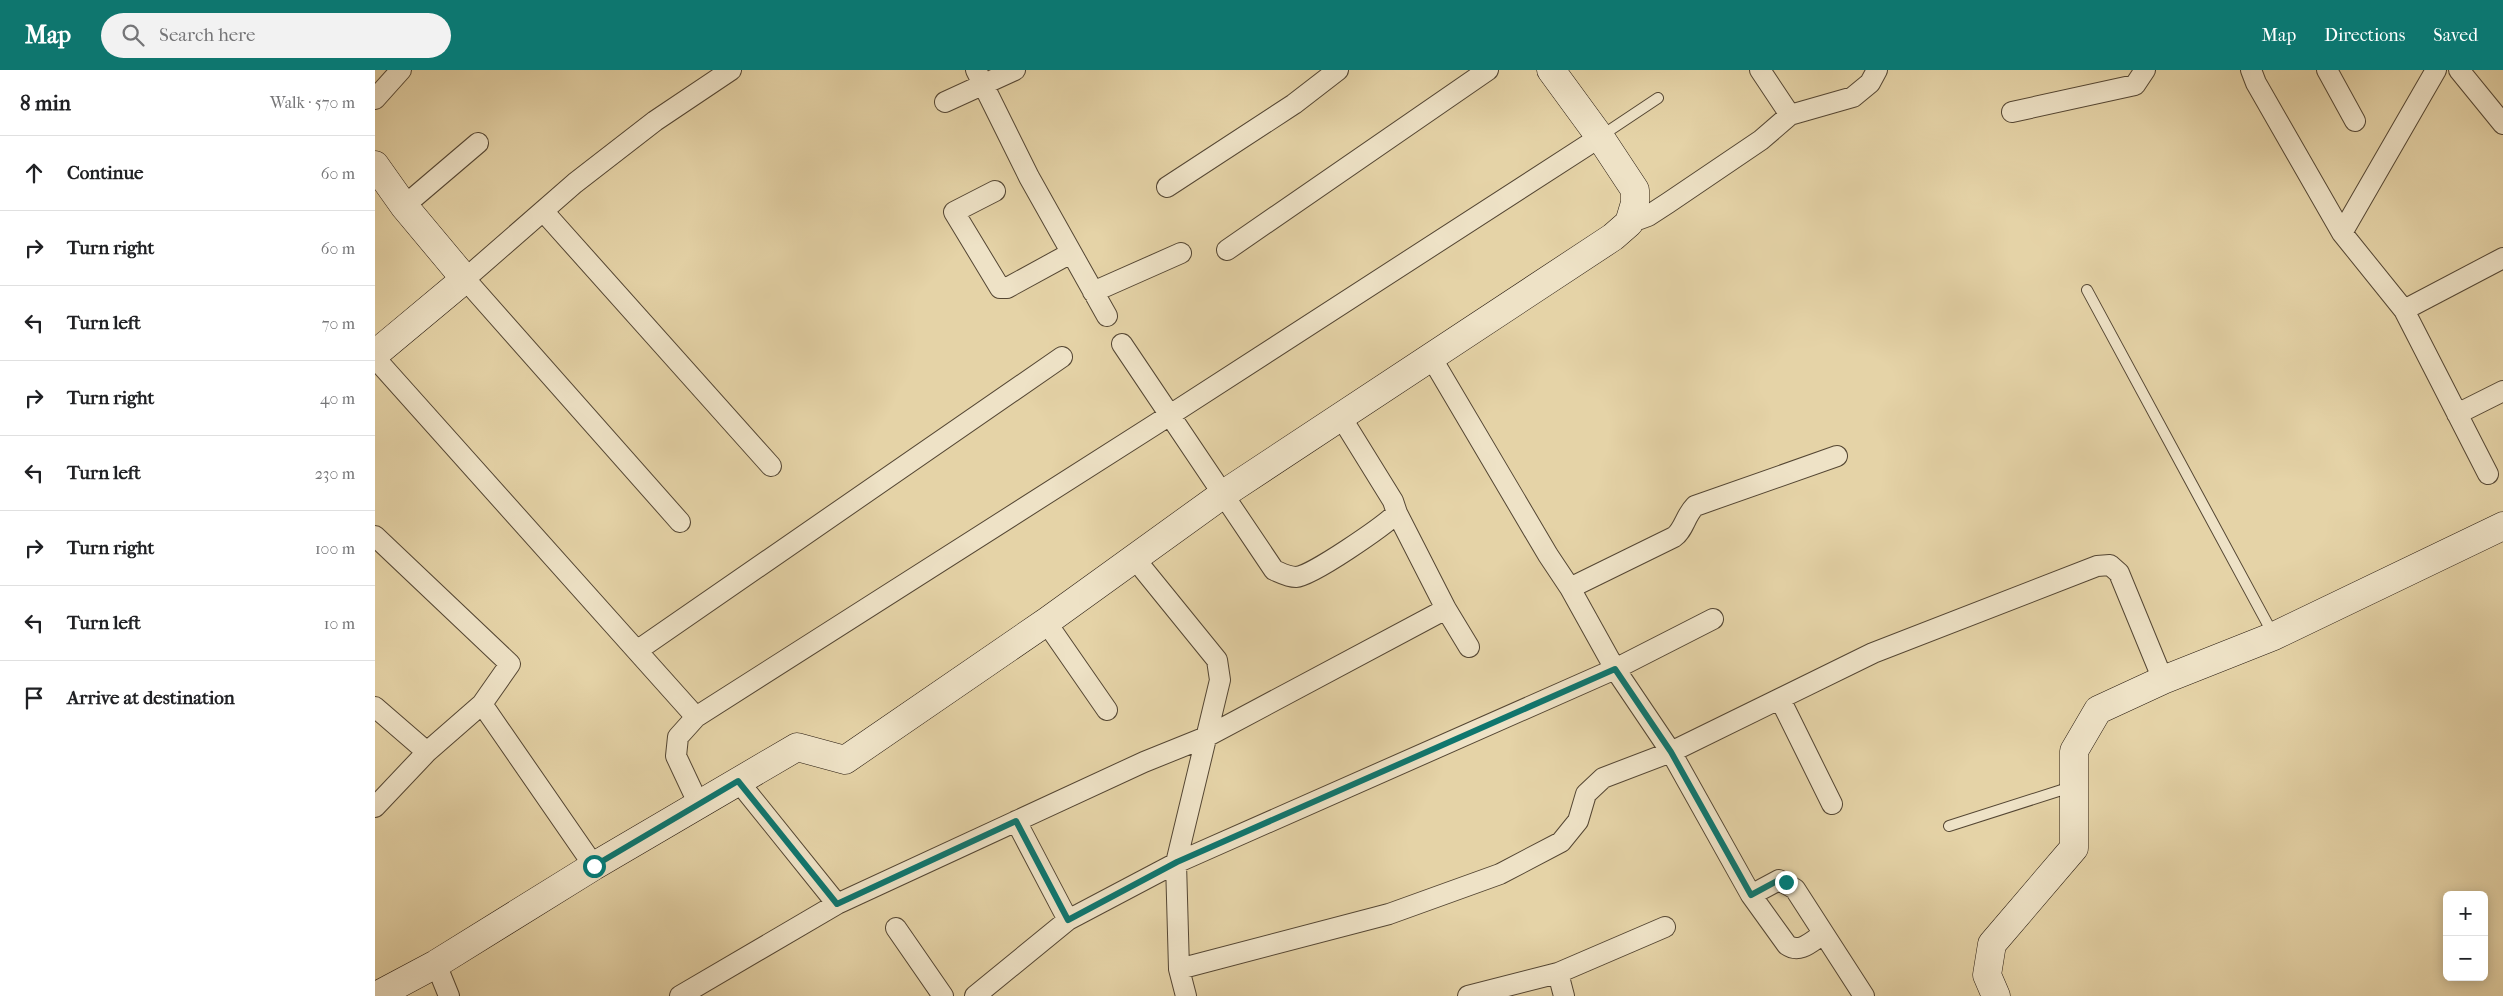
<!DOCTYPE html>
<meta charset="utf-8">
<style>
:root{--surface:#fff;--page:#f2f2f2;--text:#202124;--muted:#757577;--line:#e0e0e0;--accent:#0f766e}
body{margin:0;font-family:"IM FELL French Canon",serif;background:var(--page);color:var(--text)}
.controls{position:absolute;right:15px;bottom:15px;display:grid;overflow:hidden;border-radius:8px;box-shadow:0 2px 12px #0003}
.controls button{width:45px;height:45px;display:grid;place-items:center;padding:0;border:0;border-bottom:1px solid var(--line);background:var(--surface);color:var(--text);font:25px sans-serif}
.stop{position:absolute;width:15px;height:15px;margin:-11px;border:4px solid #0f766e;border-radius:50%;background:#fff}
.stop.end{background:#0f766e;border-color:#fff;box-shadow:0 1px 5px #0008}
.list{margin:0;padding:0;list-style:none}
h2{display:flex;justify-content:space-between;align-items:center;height:65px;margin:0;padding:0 20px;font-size:21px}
h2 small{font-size:16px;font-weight:400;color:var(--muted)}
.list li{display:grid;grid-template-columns:32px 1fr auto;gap:15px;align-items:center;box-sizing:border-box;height:75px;padding:0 20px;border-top:1px solid var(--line)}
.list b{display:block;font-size:19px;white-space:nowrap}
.list em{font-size:16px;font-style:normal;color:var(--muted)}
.icon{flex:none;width:28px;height:28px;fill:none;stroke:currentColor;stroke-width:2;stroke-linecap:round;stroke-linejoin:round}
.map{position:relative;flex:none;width:2128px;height:926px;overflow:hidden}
header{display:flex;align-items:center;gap:30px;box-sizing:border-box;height:70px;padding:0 25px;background:var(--accent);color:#fff}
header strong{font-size:24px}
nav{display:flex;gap:28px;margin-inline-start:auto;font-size:18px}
.search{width:350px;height:45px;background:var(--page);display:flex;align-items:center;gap:12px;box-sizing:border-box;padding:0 18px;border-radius:28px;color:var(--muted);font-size:19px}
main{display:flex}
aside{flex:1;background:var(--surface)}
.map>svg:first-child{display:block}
</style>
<header>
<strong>Map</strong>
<div class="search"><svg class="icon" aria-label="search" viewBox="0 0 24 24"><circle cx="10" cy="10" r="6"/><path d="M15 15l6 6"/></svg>Search here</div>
<nav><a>Map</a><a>Directions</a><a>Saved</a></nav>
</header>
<main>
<aside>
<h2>8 min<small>Walk · 570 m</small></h2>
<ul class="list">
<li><svg class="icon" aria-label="ahead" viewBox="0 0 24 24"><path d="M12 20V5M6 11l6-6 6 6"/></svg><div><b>Continue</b></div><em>60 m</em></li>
<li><svg class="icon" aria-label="right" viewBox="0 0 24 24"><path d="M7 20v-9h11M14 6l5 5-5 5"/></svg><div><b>Turn right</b></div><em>60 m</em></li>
<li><svg class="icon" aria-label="left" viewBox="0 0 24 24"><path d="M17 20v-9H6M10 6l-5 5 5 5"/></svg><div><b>Turn left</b></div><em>70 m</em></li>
<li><svg class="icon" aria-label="right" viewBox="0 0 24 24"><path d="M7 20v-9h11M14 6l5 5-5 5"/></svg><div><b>Turn right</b></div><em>40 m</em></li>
<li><svg class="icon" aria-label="left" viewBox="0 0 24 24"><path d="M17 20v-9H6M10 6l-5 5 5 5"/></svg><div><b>Turn left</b></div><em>230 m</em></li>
<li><svg class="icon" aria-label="right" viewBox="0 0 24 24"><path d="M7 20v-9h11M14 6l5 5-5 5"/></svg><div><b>Turn right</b></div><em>100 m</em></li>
<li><svg class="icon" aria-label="left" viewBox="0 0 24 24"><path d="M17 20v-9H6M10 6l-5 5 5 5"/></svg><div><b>Turn left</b></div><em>10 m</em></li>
<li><svg class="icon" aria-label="arrive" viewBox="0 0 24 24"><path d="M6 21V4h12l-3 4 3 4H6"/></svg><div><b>Arrive at destination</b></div></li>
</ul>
</aside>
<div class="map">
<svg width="2128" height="926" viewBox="0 0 2128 926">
<rect width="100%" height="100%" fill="#e5d3a7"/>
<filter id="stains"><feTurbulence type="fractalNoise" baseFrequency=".004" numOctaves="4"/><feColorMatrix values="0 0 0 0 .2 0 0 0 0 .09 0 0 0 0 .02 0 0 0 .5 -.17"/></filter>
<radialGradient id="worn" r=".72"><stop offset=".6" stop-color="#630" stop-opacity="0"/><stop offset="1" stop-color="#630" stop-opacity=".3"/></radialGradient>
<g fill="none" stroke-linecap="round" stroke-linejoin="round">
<!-- lane casing -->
<g stroke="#544633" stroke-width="12">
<path id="lane" d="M 1226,66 L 1283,28
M 1712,220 L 1898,564
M 1574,756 L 1696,717"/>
</g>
<!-- street casing -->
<g stroke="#544633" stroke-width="22">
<path id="street" d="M 601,0 L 654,107 L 732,246
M 1385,0 L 1415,45
M 1876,0 L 1881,13 L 1967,163 L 2029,240 L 2113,404
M 1952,0 L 1980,51
M 2084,0 L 2128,54
M 0,29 L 26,0
M 570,32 L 640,0
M 1637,42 L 1760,15 L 1770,0
M 792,117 L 919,34 L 963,0
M 620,121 L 579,142 L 625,218 L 632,218 L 696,183
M 29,136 L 103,73
M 169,142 L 396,396
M 1254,153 L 1273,146 L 1293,133 L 1386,70 L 1415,45 L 1478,27 L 1495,13 L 1502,0
M 1967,163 L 2061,0
M 852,180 L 1113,0
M 718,222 L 806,183
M 2029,240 L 2128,188
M 747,274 L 899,500 C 906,503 913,507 921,507 C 937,506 1009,456 1022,443 L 1018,431 L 966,347
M 1056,287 L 1173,485 L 1195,518 L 1240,599 L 1296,682 L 1376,825 L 1404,810 L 1420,819 L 1489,926
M 0,288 L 321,647 L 303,667 L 301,686 L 324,735
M 2082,344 L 2128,321
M 1022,443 L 1071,539 L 1094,577
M 305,452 L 90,209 L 200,113 L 280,51 L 356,0
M 0,466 L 135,594 L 107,634 L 219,796
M 760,489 L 842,590 L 845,610 L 801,793 L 804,899 L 811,926
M 1195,518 L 1299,467 C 1309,460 1310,446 1320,436 L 1462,386
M 671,552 L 732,640
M 263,580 L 687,287
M 1405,629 L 1457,734
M 0,637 L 52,682 L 107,634
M 321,647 L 795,345 L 1225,67
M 363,711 L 462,834
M 0,737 L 52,682
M 641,751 L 693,850
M 1376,825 L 1412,875 C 1425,884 1436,872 1448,864
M 521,858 L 568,926
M 61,894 L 74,926
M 804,899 L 1014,844 L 1125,804 L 1186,772 L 1203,751 L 1211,724 L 1228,708 L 1296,682 L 1498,583 L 1722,496 L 1735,495 L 1744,503 L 1788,610
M 1183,903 L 1189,926
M 305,926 L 462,834 L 769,692 L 831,667 L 1071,539
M 600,926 L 693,850 L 801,793 L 1240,599 L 1338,549
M 1093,926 L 1183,903 L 1290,857"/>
</g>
<!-- secondary casing -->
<g stroke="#24170c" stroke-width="29">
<path id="secondary" d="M 0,95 L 29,136 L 90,209 L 0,284
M 1,926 L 61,894 L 219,796 L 422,677 L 470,690 L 671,552 L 847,425 L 1238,167 L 1254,153 L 1260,133 L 1260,120 L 1225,67 L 1176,0
M 1621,926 L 1612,905 L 1617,874 L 1699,778 L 1699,681 L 1723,640 L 1788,610 L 1899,566 L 2128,456"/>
</g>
<!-- lane -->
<use href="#lane" stroke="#eee2c6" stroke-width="10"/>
<!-- street -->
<use href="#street" stroke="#eee2c6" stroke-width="20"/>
<!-- secondary -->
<use href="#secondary" stroke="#eee2c6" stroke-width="28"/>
</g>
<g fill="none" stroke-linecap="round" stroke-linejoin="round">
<!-- route -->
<path stroke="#0f766e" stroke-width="6" d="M 219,796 L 363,711 L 462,834 L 641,751 L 693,850 L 802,792 L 1240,599 L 1296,682 L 1376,825 L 1404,810 L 1411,812"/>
</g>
<rect width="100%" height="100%" filter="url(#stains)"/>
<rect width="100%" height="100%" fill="url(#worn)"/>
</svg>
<div class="controls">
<button>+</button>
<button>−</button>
</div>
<div class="stop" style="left:219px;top:796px"></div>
<div class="stop end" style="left:1411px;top:812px"></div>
</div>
</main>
